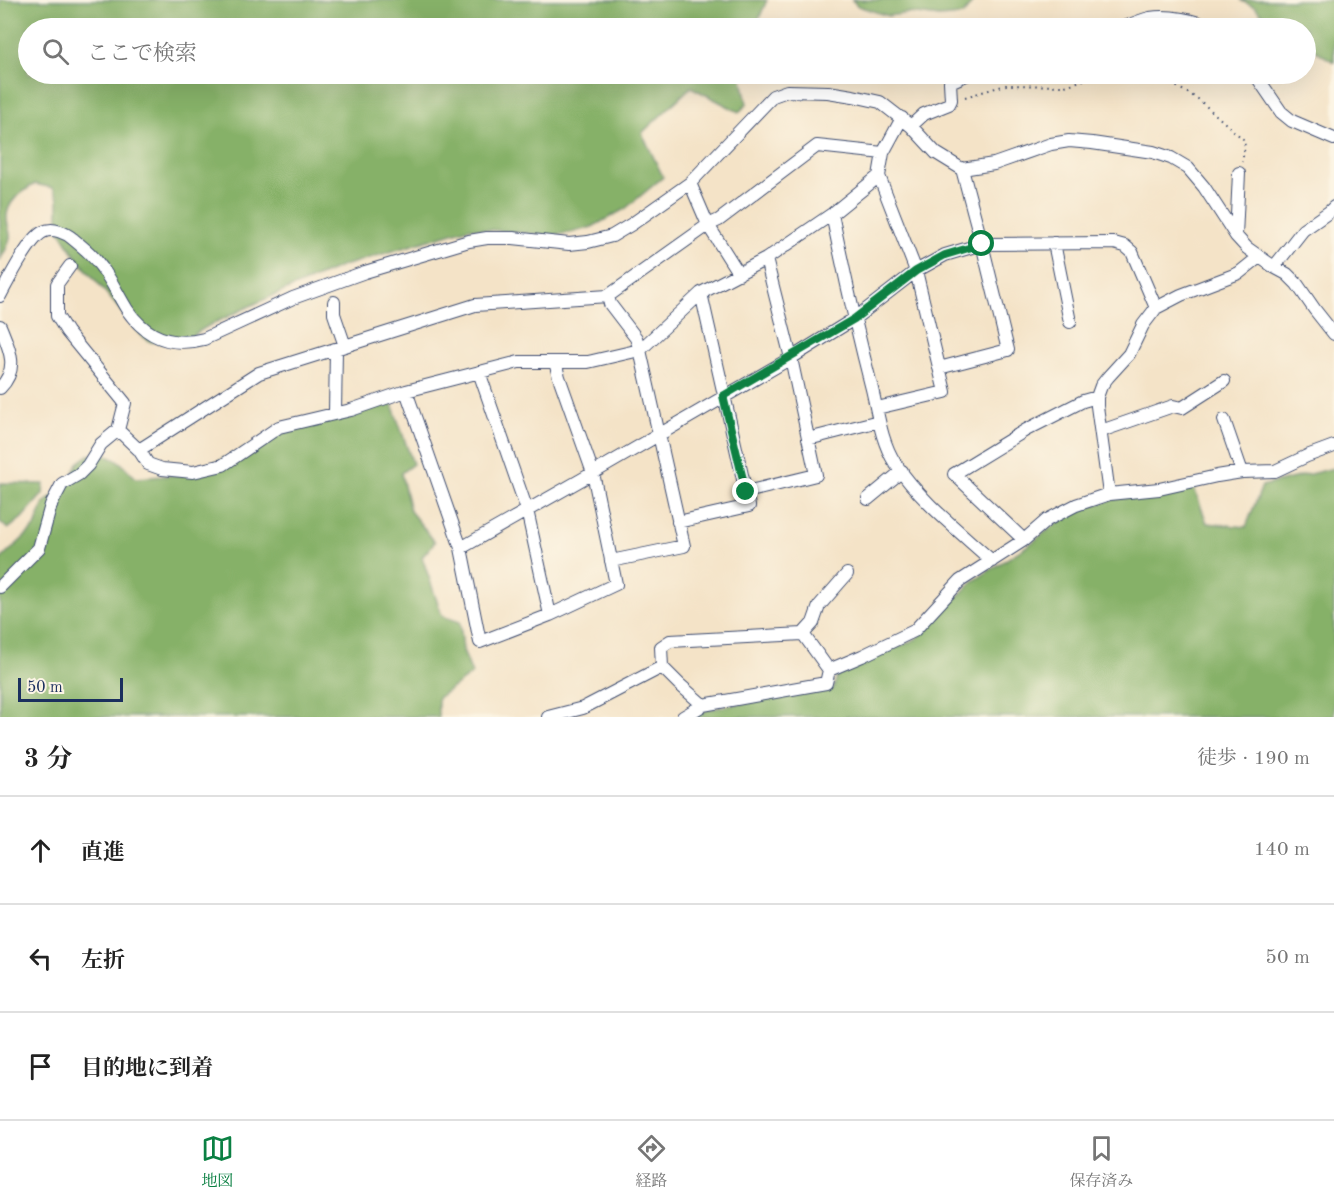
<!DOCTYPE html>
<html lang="ja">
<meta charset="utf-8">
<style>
:root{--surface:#fff;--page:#f6f6f6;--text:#222;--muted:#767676;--line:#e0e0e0;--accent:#0b8043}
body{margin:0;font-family:"Old Standard TT","Noto Serif JP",serif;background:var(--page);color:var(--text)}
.scale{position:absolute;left:18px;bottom:15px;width:105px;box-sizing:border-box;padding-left:6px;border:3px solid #1b2f5e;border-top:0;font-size:16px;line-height:21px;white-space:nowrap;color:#1b2f5e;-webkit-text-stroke:4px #fcf5e5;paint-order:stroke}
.stop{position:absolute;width:18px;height:18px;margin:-14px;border:4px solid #0b8043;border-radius:50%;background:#fff}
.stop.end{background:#0b8043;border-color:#fff;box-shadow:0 2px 6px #0008}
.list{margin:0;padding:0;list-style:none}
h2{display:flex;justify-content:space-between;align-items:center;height:78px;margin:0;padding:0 24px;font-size:26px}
h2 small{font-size:20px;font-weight:400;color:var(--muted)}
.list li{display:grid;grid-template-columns:39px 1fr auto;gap:18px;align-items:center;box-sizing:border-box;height:108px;padding:0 24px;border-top:2px solid var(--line)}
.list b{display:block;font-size:22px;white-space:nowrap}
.list em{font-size:20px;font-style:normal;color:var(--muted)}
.icon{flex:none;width:33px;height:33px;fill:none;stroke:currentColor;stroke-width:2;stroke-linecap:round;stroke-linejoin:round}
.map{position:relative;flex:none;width:1334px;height:717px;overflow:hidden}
.search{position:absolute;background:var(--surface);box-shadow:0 6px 24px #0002;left:18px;right:18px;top:18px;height:66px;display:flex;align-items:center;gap:15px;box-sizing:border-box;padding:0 21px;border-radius:33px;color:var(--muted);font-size:22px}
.sheet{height:402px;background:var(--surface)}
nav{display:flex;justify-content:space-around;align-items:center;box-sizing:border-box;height:84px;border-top:2px solid var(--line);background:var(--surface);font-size:16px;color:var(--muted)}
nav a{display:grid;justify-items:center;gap:3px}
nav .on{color:var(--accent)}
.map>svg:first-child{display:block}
</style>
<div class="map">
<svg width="1334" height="717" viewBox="0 0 1334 717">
<rect width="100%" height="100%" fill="#fcf5e5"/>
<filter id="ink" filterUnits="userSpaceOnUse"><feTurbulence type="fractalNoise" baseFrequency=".0167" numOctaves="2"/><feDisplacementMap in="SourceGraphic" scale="12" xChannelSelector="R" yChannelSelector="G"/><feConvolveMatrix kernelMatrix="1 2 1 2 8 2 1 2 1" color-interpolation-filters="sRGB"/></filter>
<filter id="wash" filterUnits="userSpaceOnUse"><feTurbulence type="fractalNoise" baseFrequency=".008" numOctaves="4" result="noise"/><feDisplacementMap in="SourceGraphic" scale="24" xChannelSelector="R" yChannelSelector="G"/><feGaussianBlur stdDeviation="1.35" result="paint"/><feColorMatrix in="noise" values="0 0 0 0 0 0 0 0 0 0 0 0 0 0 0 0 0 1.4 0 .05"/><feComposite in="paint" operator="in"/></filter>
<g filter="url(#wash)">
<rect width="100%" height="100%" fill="#f4e3c7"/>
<!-- forest -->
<path fill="#86b168" stroke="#507063" stroke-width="1.5" d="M 0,0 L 767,0 L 755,28 L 28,28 L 28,74 L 741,74 L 747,104 L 739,112 L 691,87 L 642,133 L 663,177 L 625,209 L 592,227 L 570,233 L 550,235 L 469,228 L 343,266 L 263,300 L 208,326 L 187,339 L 168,343 L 151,342 L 142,336 L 76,257 L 58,228 L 58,198 L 53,188 L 35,184 C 21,192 6,202 7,219 C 7,226 11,232 10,238 C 8,247 4,253 0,260 Z
M 852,0 L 974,0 L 963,15 L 939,17 L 909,13 L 888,16 L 858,6 Z
M 1240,0 L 1334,0 L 1334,62 L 1306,45 L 1306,28 L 1277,28 L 1272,25 L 1255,7 Z
M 391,401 L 413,464 L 401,473 L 410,511 L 435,542 L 422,557 L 442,616 L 460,622 L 463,650 L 472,674 L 438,698 L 438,717 L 0,717 L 0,560 L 35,527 L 44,503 L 58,492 L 71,478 L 78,463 L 89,455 L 104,454 L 120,462 L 136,478 L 192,474 L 280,432 Z
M 1334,468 L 1334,717 L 694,717 L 706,710 L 795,693 L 833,689 L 838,673 L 916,639 L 972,582 L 1030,544 L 1057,523 L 1082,508 L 1118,498 L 1162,495 L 1194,488 L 1207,523 L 1246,527 L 1262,486 Z
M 0,483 L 44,484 L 43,494 L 22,518 L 8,529 L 0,522 Z"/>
</g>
<g filter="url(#ink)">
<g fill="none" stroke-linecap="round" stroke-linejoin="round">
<!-- minor casing -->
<g stroke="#3c4a6e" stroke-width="14">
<path id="minor" d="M 1123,28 C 1132,24 1140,20 1150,18 C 1169,15 1195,20 1212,28
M 1255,74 L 1281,112 L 1292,121 L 1334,139
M 911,126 L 924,114 L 949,104 L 951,100 L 950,82 L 968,74
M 690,183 L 708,225 L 739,274
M 832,214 C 844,273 857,331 872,389 C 878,414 881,441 895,463 C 920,501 958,530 992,561
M 1236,236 L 1239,173
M 1054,243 L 1070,322
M 70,266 L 57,284 L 57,316 L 67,332 L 125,403 L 118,430 L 139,450 L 148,464 L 162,469 L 193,472 L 223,465 L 279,427 L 351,410 L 406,391 L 519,362 L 588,362 L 640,350 L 701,293 L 766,259 L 832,214 L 879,176 L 883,153 L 902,118
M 1274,267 L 1303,230 L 1329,212 L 1334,207
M 0,296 C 8,281 29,239 43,232 C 53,227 66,233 73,239 C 84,248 94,256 102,268 C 112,281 119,297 128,311 C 147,338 173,347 204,339 L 293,298 L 365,272 L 469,241 L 487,238 L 513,238 L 569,244 L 588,242 L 612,236 L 632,224 L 690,183 L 773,96 L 787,91 L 828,92 L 853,96 L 880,102 L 911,126 L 936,153 L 962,169 L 994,164 L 1051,144 L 1069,141 L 1092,143 L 1153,152 L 1171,158 L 1188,168 L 1204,187 L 1236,236 L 1247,248 L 1274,267 L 1287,274 L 1297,284 L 1315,310 L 1334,334
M 608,296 L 610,304 L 636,338 L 640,350 L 684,546 L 611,561
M 334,302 L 334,314 L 345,346
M 0,326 C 9,348 20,368 0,388
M 939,368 L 1008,350 L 982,244 L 962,169
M 479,372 L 527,510 L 550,615
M 406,391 L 461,548 L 480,642 L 550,615 L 616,584 L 593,473 L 559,377 L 555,362
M 877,408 L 945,392 L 916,271 L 879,176
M 335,413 L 336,349
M 1224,420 L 1242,472
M 1101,431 L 1173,406 L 1182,408 L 1224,381
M 808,439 L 879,421
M 139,450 L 259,373 L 475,305 L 608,296 L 708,225 L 719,220 L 817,146 L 883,153
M 746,492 L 816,475 L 791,358 L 766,259
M 1109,494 L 1097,406 L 1097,397 L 1101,386 L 1108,377 L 1129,354 L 1143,325 L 1156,308 L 1181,295 L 1239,273 L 1259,257
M 868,499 L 902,471
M 678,522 L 749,506 L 701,293
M 1024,540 L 954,474 L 1026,430 L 1083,401 L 1097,397
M 461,548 L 593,473 L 791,358 L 854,319 L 916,271 L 945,255 L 982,244 L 1114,243 L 1125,246 L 1132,252 L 1156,308
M 0,587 L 39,548 L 51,505 L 62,484 L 79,474 L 88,465 L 101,444 L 118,430
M 803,634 L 813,623 L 819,606 L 847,574
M 662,667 L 679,684 L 703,705
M 829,670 L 862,656 L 914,631 L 960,581 L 1024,540 L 1047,520 L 1076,505 L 1109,494 L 1159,489 L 1217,476 L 1242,472 L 1275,471 L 1307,456 L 1334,446
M 548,717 L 583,708 L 662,667 L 661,647 L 670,641 L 803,634 L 829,670 L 826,683 L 703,705 L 683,717"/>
</g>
<!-- path -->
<path stroke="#3c4a6e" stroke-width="2" stroke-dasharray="1.5 4.5" stroke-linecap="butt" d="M 1137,74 L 1165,80 L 1198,99 L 1243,139 L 1245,146 L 1242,162
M 965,97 L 1006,85 L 1065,86 L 1096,76 L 1118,74"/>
<!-- minor -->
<use href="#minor" stroke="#fff" stroke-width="12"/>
</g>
</g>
<g fill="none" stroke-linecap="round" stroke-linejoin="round" filter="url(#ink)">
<!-- route -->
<path stroke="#0b8043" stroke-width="8" d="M 746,492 L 723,396 L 854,319 L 916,271 L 945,255 L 982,244"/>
</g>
</svg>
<div class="scale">50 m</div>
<div class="stop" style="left:982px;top:244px"></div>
<div class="stop end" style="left:746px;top:492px"></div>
<div class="search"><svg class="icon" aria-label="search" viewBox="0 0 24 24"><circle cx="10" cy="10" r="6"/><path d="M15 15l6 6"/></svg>ここで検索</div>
</div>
<section class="sheet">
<h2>3 分<small>徒歩 · 190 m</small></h2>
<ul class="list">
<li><svg class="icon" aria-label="ahead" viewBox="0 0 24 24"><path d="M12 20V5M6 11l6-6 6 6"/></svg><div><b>直進</b></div><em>140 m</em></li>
<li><svg class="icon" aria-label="left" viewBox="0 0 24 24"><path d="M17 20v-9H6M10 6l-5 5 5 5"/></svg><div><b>左折</b></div><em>50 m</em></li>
<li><svg class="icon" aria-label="arrive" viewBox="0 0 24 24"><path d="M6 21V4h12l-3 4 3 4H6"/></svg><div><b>目的地に到着</b></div></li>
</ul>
</section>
<nav>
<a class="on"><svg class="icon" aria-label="map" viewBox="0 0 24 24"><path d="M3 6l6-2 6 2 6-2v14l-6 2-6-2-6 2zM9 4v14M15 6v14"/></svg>地図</a>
<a><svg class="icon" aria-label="directions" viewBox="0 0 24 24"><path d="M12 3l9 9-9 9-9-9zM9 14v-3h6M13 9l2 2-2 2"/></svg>経路</a>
<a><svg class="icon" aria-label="saved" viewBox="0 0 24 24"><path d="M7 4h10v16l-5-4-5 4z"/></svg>保存済み</a>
</nav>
